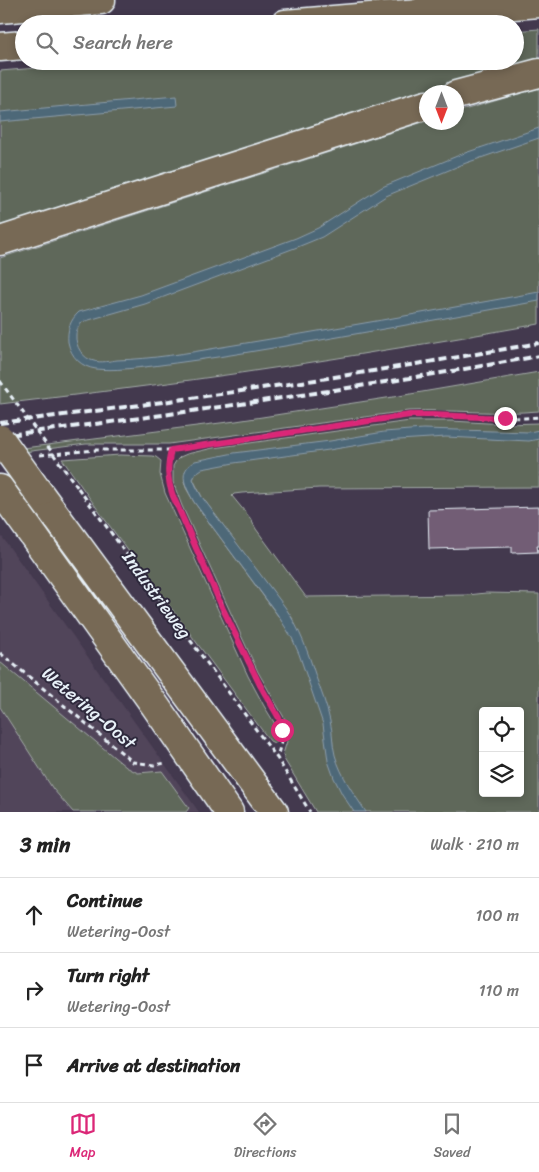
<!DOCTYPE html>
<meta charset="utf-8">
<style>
:root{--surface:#fff;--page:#f6f6f6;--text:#222;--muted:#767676;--line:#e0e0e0;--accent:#db2777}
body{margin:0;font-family:Sriracha,sans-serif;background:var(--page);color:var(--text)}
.controls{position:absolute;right:15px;bottom:15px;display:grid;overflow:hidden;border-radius:5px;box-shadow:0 2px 8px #0003}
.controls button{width:45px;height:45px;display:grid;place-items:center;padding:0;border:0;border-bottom:1px solid var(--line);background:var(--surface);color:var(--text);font:25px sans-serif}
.compass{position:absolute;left:419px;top:85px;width:45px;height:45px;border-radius:50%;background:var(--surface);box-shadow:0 2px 8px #0003;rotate:180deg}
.stop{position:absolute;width:15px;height:15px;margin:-11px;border:4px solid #db2777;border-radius:50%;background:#fff}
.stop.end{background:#db2777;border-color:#fff;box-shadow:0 1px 5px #0008}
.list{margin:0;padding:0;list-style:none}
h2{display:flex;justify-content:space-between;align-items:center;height:65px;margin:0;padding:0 20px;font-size:21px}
h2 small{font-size:16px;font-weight:400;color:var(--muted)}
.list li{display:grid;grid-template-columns:32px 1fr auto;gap:15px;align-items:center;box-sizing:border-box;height:75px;padding:0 20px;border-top:1px solid var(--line)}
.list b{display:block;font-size:19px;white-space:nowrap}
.list p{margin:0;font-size:16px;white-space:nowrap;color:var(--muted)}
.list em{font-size:16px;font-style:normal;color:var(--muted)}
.icon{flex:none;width:28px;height:28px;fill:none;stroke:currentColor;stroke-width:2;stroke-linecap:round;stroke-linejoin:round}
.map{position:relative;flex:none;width:539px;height:812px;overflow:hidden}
.search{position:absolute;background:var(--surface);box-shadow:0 2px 8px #0003;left:15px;right:15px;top:15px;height:55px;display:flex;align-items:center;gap:12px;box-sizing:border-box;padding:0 18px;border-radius:28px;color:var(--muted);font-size:19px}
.sheet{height:290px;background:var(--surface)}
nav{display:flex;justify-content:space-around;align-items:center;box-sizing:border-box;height:70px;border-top:1px solid var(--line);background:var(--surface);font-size:14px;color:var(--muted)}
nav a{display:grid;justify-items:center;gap:2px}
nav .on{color:var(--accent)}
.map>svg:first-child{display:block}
</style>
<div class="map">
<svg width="539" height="812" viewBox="0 0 539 812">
<rect width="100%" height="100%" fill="#43394e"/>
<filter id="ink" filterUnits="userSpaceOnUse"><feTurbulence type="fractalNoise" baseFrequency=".02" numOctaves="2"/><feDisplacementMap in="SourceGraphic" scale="10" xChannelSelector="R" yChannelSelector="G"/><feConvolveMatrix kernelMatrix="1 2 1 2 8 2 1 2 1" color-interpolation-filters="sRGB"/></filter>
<g filter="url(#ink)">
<!-- built -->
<path fill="#51445a" d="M 0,534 L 199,812 L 0,812 Z"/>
<!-- green -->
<path fill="#5f675a" stroke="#a4aca9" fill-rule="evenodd" d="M 539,29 L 539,68 L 456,92 L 426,92 L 0,234 L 0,71 L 124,61 L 515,61 L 515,31 Z
M 539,88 L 539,324 C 488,333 437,342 386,350 C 258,372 129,389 0,404 L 0,258 L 426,121 L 426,122 L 456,122 L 457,112 Z
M 539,372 L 539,411 C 496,415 452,409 408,411 L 169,444 L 86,444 L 0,455 L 0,451 L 236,421 L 393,397 Z
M 410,421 L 451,421 L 505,424 L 539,423 L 539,487 L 319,488 L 242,493 L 234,494 L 232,496 L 250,518 L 256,529 L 306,597 L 468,595 L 486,593 L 539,594 L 539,812 L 316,812 L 284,759 L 283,754 L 288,738 L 288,732 L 286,721 L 258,672 L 245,644 L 182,506 L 173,482 L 173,466 L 176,461 L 180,457 L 187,454 L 213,448 ZM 196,473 L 193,479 L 202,497 L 293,619 L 284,624 L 194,502 L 186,488 L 184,481 ZM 483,711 L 520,711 L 520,793 L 483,793 Z
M 120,455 L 153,456 L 156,457 L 161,461 L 160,474 L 165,493 L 248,676 L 264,706 L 275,724 L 277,736 L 276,742 L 274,743 L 270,741 L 103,517 L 62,459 Z
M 0,662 L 126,767 L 138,773 L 162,771 L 189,808 L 186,812 L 73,812 L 53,789 L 0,707 Z"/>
<!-- water -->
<path fill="#4e6778" stroke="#8c9eab" d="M 176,96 L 177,106 L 0,122 L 0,112 Z
M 539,128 L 539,138 L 466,163 L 386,196 L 322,237 L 300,246 L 145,304 L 82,322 C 79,326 76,330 76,335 C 75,346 83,359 94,361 C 101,363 110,361 117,360 C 152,359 187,353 222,347 C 328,330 433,311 539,292 L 539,301 C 440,319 342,337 243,353 C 213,358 183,362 153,366 C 135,368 114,371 96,369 C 81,367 71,357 68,342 C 67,330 70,320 79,312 L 141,295 L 296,238 L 318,228 L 382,187 L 462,154 Z
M 423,429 L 529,432 L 539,430 L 539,439 L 529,441 L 446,437 L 383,441 L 329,450 L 234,463 L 202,469 L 196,473 L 193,479 L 196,486 L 202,497 L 285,607 C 300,629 308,652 316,677 C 321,691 327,706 330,721 C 333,732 332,744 335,755 C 341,776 354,794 366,812 L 354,812 L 342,794 L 334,778 L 328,761 L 323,724 L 299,654 L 292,638 L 277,614 L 194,502 C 186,487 176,472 195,461 L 234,453 L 330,441 L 384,432 Z"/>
<!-- building -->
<path fill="#725d75" stroke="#e8f1f8" d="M 539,507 L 539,546 L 537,546 L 538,552 L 512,553 L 512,547 L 429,549 L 428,510 Z"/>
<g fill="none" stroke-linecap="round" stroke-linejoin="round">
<!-- major casing -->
<g stroke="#e8f1f8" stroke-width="31">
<path id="major" d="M 0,489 L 154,704 L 229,812
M 39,493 L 274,812"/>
</g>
<!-- highway casing -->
<g stroke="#e8f1f8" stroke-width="31">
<path id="highway" d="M 0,9 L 101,0
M 285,24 L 539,3
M 0,47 L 24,45
M 456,95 L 539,73
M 0,241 L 426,105"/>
</g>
<!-- path -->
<path stroke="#e8f1f8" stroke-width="3" stroke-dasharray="5 4" stroke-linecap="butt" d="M 171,450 C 167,468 167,479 173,496 L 223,609 L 251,667 L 260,685 L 279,718 L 282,730 L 282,740 L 277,757
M 40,455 L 96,450 L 171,450 L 410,415 L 525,418 L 539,417
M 78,488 L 277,758 L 310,812
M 0,653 L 133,762 L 154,765 L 166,763"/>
<!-- major -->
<use href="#major" stroke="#776954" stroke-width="28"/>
<!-- highway -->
<use href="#highway" stroke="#776954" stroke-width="28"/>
<!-- rail -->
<path stroke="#e8f1f8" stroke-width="4" stroke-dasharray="8 4" stroke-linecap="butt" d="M 0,423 C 180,401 360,375 539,343
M 0,436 C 180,414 360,388 539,356"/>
<!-- major-bridge casing -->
<g stroke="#e8f1f8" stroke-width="31" stroke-linecap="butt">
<path id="major-bridge" d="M 0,439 L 39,493"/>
</g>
<!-- path-bridge -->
<path stroke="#e8f1f8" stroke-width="3" stroke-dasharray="5 4" stroke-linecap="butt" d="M 0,381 L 78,488"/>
<!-- major-bridge -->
<use href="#major-bridge" stroke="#776954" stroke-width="28"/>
</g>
</g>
<g fill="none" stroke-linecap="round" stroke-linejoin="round" filter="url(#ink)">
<!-- route -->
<path stroke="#db2777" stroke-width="6" d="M 282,730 L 279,718 L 260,685 L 223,609 L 173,496 C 167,479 167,468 171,450 L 410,415 L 432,415 L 505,418"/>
</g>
<g text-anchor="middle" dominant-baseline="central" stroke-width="4" stroke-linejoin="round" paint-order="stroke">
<!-- street labels -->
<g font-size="18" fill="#e8f1f8" stroke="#2f2a3d">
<text transform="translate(157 595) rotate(54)">Industrieweg</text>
<text transform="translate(89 708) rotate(40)">Wetering-Oost</text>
</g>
</g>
</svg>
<div class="controls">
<button><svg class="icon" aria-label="locate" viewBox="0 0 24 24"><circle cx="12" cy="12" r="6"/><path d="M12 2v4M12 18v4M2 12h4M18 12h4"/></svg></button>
<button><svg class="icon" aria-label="layers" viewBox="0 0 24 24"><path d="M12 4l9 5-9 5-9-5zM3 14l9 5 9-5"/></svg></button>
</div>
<svg class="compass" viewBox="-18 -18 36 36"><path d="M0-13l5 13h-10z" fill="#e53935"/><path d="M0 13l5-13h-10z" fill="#767676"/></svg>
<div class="stop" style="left:282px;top:730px"></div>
<div class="stop end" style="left:505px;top:418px"></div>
<div class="search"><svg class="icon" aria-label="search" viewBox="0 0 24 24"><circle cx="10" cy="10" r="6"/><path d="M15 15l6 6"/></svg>Search here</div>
</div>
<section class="sheet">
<h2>3 min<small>Walk · 210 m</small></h2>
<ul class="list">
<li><svg class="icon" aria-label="ahead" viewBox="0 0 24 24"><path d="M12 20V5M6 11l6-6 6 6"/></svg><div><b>Continue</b><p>Wetering-Oost</p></div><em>100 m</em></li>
<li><svg class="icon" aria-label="right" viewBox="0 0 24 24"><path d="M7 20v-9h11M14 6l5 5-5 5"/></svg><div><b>Turn right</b><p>Wetering-Oost</p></div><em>110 m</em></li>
<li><svg class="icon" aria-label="arrive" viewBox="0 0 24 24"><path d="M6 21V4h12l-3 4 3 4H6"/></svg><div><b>Arrive at destination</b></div></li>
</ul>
</section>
<nav>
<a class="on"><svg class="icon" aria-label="map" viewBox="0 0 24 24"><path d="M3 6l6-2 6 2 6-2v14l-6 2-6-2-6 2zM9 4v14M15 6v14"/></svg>Map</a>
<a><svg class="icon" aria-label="directions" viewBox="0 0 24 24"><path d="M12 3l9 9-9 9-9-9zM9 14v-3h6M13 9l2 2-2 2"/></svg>Directions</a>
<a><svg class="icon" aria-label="saved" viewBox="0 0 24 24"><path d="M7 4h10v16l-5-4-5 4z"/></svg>Saved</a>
</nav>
